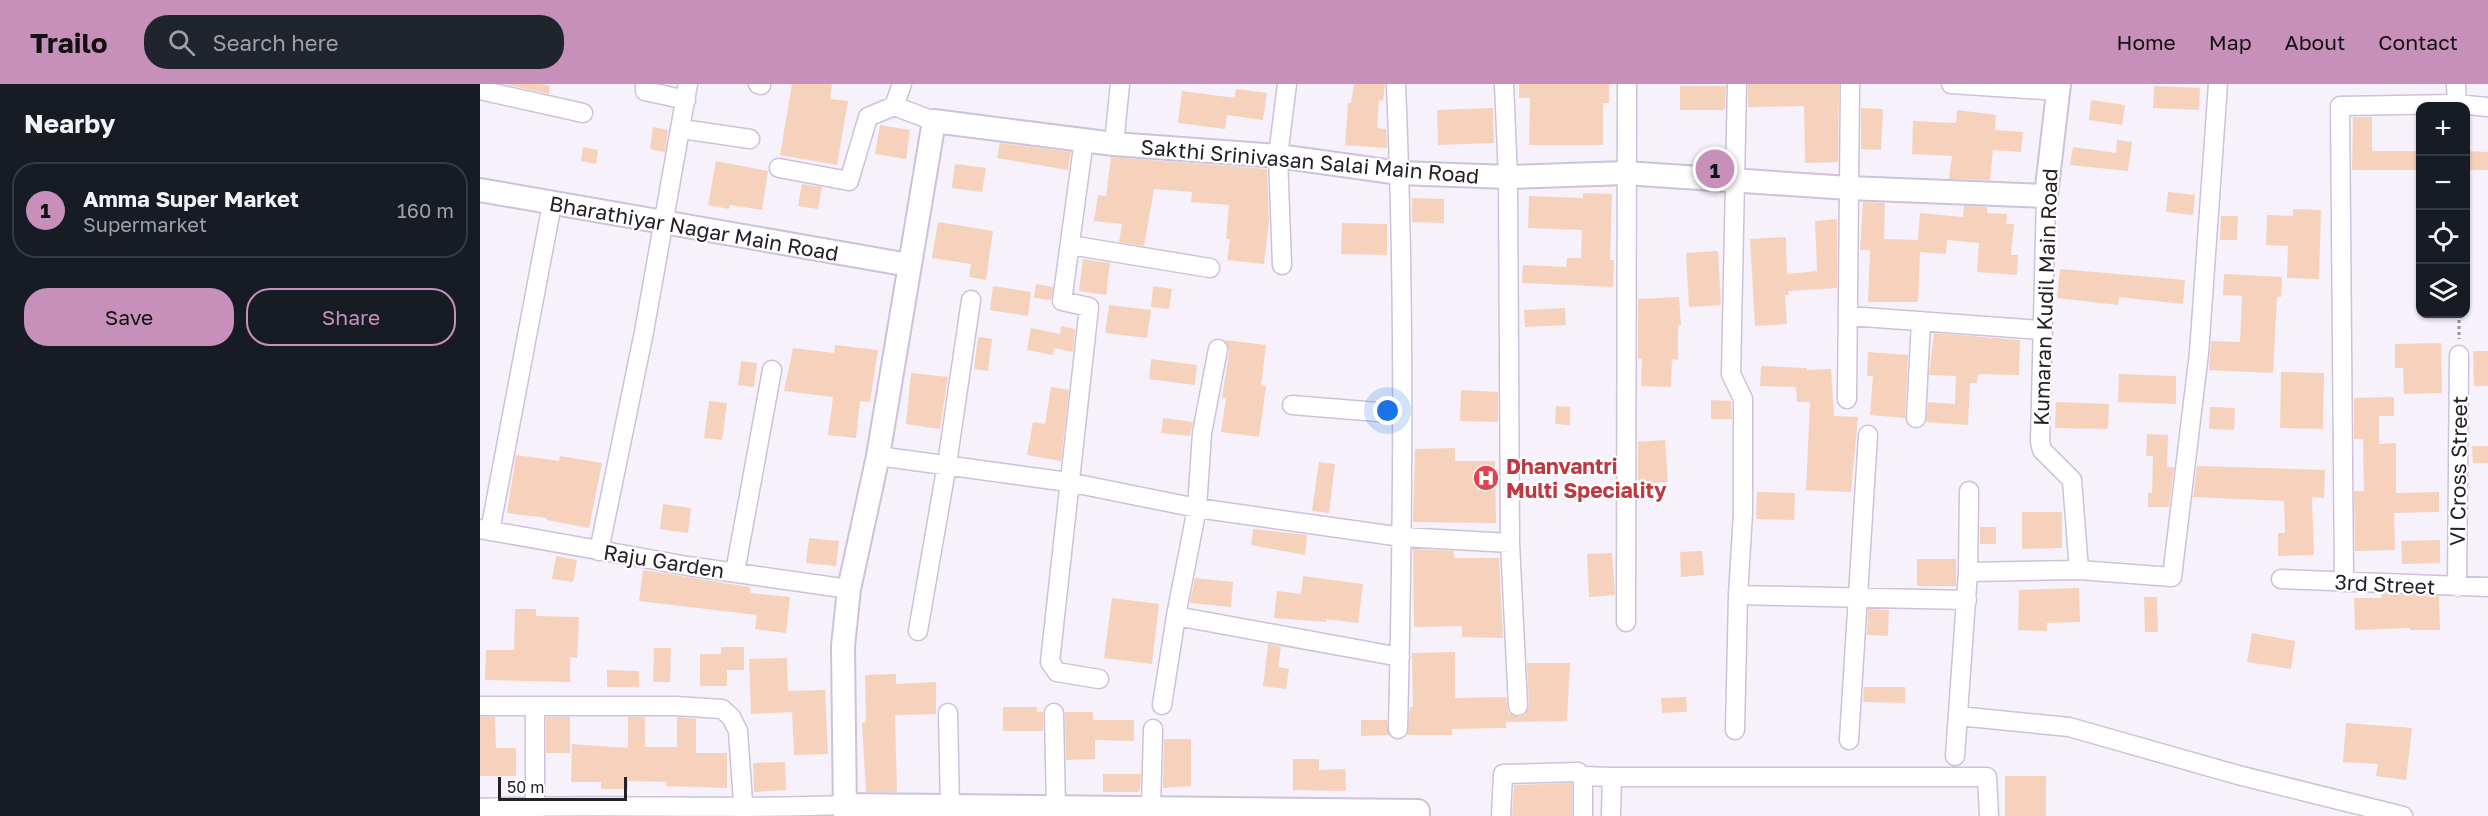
<!DOCTYPE html>
<meta charset="utf-8">
<style>
:root{--surface:#171b24;--page:#20242c;--text:#f1f3f6;--muted:#9ea1a6;--line:#363941;--accent:#c790bb}
body{margin:0;font-family:"Golos Text",sans-serif;background:var(--page);color:var(--text)}
.controls{position:absolute;right:18px;top:18px;display:grid;overflow:hidden;border-radius:12px;box-shadow:0 2px 4px #0004}
.controls button{width:54px;height:54px;display:grid;place-items:center;padding:0;border:0;border-bottom:2px solid var(--line);background:var(--surface);color:var(--text);font:30px sans-serif}
.scale{position:absolute;left:18px;bottom:15px;width:129px;box-sizing:border-box;padding-left:6px;border:3px solid #242029;border-top:0;font-size:16px;line-height:21px;white-space:nowrap;color:#242029;-webkit-text-stroke:4px #fff;paint-order:stroke}
.you{position:absolute;left:908px;top:327px;width:21px;height:21px;margin:-15px;border:4px solid #fff;border-radius:50%;background:#1a73e8;box-shadow:0 0 0 9px #1a73e833}
.badge{display:grid;place-items:center;width:39px;height:39px;border-radius:50%;background:var(--accent);color:#111;font-size:20px;font-weight:700}
.pin{position:absolute;translate:-50% -50%;border:3px solid #fff;box-shadow:0 2px 6px #0006}
.list{margin:0;padding:0;list-style:none}
h2{display:flex;justify-content:space-between;align-items:center;height:78px;margin:0;padding:0 24px;font-size:26px}
h2 small{font-size:20px;font-weight:400;color:var(--muted)}
.list li{display:grid;grid-template-columns:39px 1fr auto;gap:18px;align-items:center;box-sizing:border-box;height:96px;margin:0 12px 12px;padding:0 12px;border:2px solid var(--line);border-radius:24px}
.list b{display:block;font-size:22px;white-space:nowrap}
.list p{margin:0;font-size:20px;white-space:nowrap;color:var(--muted)}
.list em{font-size:20px;font-style:normal;color:var(--muted)}
.actions{display:flex;gap:12px;padding:18px 24px}
.actions a{flex:1;padding:14px 0;border:2px solid var(--accent);border-radius:24px;text-align:center;font-size:21px;color:var(--accent)}
.actions .main{background:var(--accent);color:#111}
.icon{flex:none;width:33px;height:33px;fill:none;stroke:currentColor;stroke-width:2;stroke-linecap:round;stroke-linejoin:round}
.map{position:relative;flex:none;width:2008px;height:732px;overflow:hidden}
header{display:flex;align-items:center;gap:36px;box-sizing:border-box;height:84px;padding:0 30px;background:var(--accent);color:#111}
header strong{font-size:28px}
nav{display:flex;gap:33px;margin-inline-start:auto;font-size:21px}
.search{width:420px;height:54px;background:var(--page);display:flex;align-items:center;gap:15px;box-sizing:border-box;padding:0 21px;border-radius:24px;color:var(--muted);font-size:22px}
main{display:flex}
aside{flex:1;background:var(--surface)}
.map>svg:first-child{display:block}
</style>
<header>
<strong>Trailo</strong>
<div class="search"><svg class="icon" aria-label="search" viewBox="0 0 24 24"><circle cx="10" cy="10" r="6"/><path d="M15 15l6 6"/></svg>Search here</div>
<nav><a>Home</a><a>Map</a><a>About</a><a>Contact</a></nav>
</header>
<main>
<aside>
<h2>Nearby<small></small></h2>
<ul class="list">
<li><span class="badge">1</span><div><b>Amma Super Market</b><p>Supermarket</p></div><em>160 m</em></li>
</ul>
<div class="actions"><a class="main">Save</a><a>Share</a></div>
</aside>
<div class="map">
<svg width="2008" height="732" viewBox="0 0 2008 732">
<rect width="100%" height="100%" fill="#f6f1fb"/>
<!-- building -->
<path fill="#f6d2bc" d="M 25,0 L 61,0 L 70,2 L 69,10 Z
M 312,0 L 352,0 L 350,15 L 368,17 L 357,81 L 300,71 Z
M 874,0 L 905,0 L 903,17 L 899,16 L 897,44 L 906,45 L 907,64 L 865,61 L 868,19 L 871,19 Z
M 1039,0 L 1129,0 L 1129,19 L 1123,19 L 1123,61 L 1049,61 L 1050,14 L 1039,14 Z
M 1268,0 L 1359,0 L 1358,78 L 1325,79 L 1324,22 L 1268,23 Z
M 1200,2 L 1246,2 L 1245,24 L 1243,26 L 1200,26 Z
M 1674,2 L 1720,4 L 1719,26 L 1673,24 Z
M 756,5 L 787,9 L 783,36 L 747,31 L 745,45 L 698,39 L 702,7 L 755,14 Z
M 1611,16 L 1645,21 L 1642,41 L 1609,36 Z
M 1013,24 L 1014,59 L 958,61 L 957,26 Z
M 1381,24 L 1403,25 L 1401,66 L 1381,65 Z
M 1477,26 L 1516,31 L 1515,46 L 1543,48 L 1541,68 L 1513,66 L 1510,96 L 1469,95 L 1472,72 L 1432,70 L 1433,37 L 1476,39 Z
M 1873,33 L 1892,33 L 1892,67 L 1941,67 L 1941,86 L 1872,86 Z
M 400,41 L 430,46 L 426,75 L 395,70 Z
M 173,43 L 188,46 L 185,68 L 170,65 Z
M 1637,56 L 1652,58 L 1648,87 L 1590,81 L 1593,63 L 1636,69 Z
M 520,59 L 591,68 L 588,86 L 517,74 Z
M 103,63 L 118,66 L 116,80 L 101,77 Z
M 1986,67 L 2008,68 L 2008,86 L 1986,86 Z
M 631,73 L 787,85 L 789,138 L 784,180 L 747,176 L 750,155 L 746,155 L 749,121 L 711,118 L 712,108 L 674,105 L 664,162 L 639,158 L 642,140 L 614,137 L 618,111 L 626,112 Z
M 236,77 L 288,87 L 282,126 L 250,121 L 249,125 L 228,121 Z
M 475,80 L 506,84 L 502,108 L 472,104 Z
M 322,100 L 342,103 L 338,125 L 318,122 Z
M 1688,108 L 1715,111 L 1713,131 L 1686,128 Z
M 1103,109 L 1132,110 L 1130,176 L 1134,176 L 1133,203 L 1042,199 L 1043,181 L 1086,183 L 1087,174 L 1101,174 L 1102,146 L 1048,144 L 1049,112 L 1103,114 Z
M 932,114 L 964,115 L 964,139 L 932,138 Z
M 1383,118 L 1405,119 L 1404,155 L 1438,156 L 1440,129 L 1483,133 L 1484,122 L 1507,123 L 1507,129 L 1527,130 L 1526,140 L 1534,140 L 1531,171 L 1538,171 L 1537,191 L 1497,188 L 1499,159 L 1467,156 L 1466,170 L 1440,168 L 1438,218 L 1388,218 L 1390,166 L 1380,166 Z
M 1813,125 L 1841,126 L 1839,195 L 1807,194 L 1808,162 L 1786,161 L 1787,131 L 1813,132 Z
M 1741,132 L 1758,132 L 1757,156 L 1740,156 Z
M 1357,135 L 1357,204 L 1308,207 L 1309,211 L 1305,211 L 1307,240 L 1275,242 L 1270,155 L 1306,153 L 1307,190 L 1337,187 L 1335,137 Z
M 458,138 L 513,147 L 506,196 L 489,193 L 491,180 L 452,174 Z
M 862,139 L 907,140 L 907,171 L 861,170 Z
M 1238,167 L 1241,221 L 1209,223 L 1206,169 Z
M 603,175 L 630,179 L 626,211 L 599,207 Z
M 1580,185 L 1705,196 L 1703,220 L 1639,213 L 1638,221 L 1577,214 Z
M 1744,190 L 1802,193 L 1801,213 L 1797,213 L 1793,289 L 1729,286 L 1731,257 L 1760,258 L 1762,212 L 1743,211 Z
M 556,200 L 573,203 L 571,216 L 554,214 Z
M 513,202 L 551,208 L 548,232 L 510,226 Z
M 673,202 L 692,205 L 689,225 L 671,223 Z
M 1199,213 L 1201,241 L 1198,242 L 1198,276 L 1192,275 L 1191,303 L 1161,302 L 1162,275 L 1158,275 L 1158,215 Z
M 629,221 L 671,226 L 667,254 L 625,249 Z
M 1085,224 L 1086,241 L 1045,243 L 1044,226 Z
M 581,242 L 595,245 L 593,268 L 574,264 L 573,271 L 547,266 L 551,244 L 580,250 Z
M 1454,249 L 1540,256 L 1539,291 L 1498,290 L 1497,299 L 1490,299 L 1488,341 L 1446,338 L 1448,318 L 1475,320 L 1476,292 L 1449,291 Z
M 498,253 L 512,255 L 508,287 L 494,285 Z
M 745,256 L 786,261 L 781,302 L 786,302 L 779,353 L 741,348 L 746,314 L 742,314 L 749,267 Z
M 1961,259 L 1962,309 L 1924,310 L 1923,284 L 1915,284 L 1915,260 Z
M 355,261 L 398,266 L 390,318 L 380,317 L 376,354 L 348,351 L 353,313 L 304,307 L 313,264 L 354,269 Z
M 1993,267 L 2008,267 L 2008,302 L 1994,302 Z
M 1388,268 L 1428,271 L 1425,334 L 1390,331 L 1393,292 L 1387,292 Z
M 671,275 L 717,281 L 715,301 L 669,295 Z
M 261,277 L 277,279 L 274,303 L 258,301 Z
M 1281,282 L 1327,284 L 1327,286 L 1351,285 L 1354,332 L 1378,333 L 1371,408 L 1326,406 L 1330,318 L 1317,318 L 1316,303 L 1280,302 Z
M 1801,288 L 1844,289 L 1843,345 L 1800,344 Z
M 431,289 L 468,293 L 460,345 L 426,340 Z
M 1639,290 L 1696,292 L 1696,320 L 1638,318 Z
M 571,303 L 589,306 L 581,377 L 547,371 L 553,338 L 565,340 Z
M 981,306 L 1018,308 L 1018,338 L 980,337 Z
M 1914,313 L 1914,332 L 1899,332 L 1899,360 L 1916,359 L 1916,409 L 1959,408 L 1959,428 L 1914,429 L 1915,466 L 1875,467 L 1874,407 L 1884,407 L 1883,355 L 1874,355 L 1874,314 Z
M 1231,316 L 1251,317 L 1252,335 L 1231,335 Z
M 229,317 L 247,319 L 242,356 L 224,354 Z
M 1576,318 L 1629,320 L 1628,345 L 1575,344 Z
M 1076,322 L 1090,323 L 1090,341 L 1075,340 Z
M 1730,323 L 1755,324 L 1754,346 L 1729,345 Z
M 683,334 L 713,338 L 710,352 L 681,349 Z
M 1667,350 L 1688,351 L 1687,383 L 1694,383 L 1689,423 L 1668,423 L 1668,409 L 1672,409 L 1673,372 L 1666,372 Z
M 1185,356 L 1188,398 L 1158,400 L 1158,358 Z
M 1992,362 L 2008,362 L 2008,379 L 1993,379 Z
M 975,364 L 975,377 L 1015,377 L 1016,439 L 933,438 L 935,365 Z
M 36,371 L 79,377 L 80,372 L 122,379 L 109,444 L 67,436 L 67,434 L 27,429 Z
M 839,378 L 855,380 L 849,429 L 832,427 Z
M 1717,382 L 1845,386 L 1844,414 L 1832,413 L 1834,471 L 1798,472 L 1798,449 L 1805,449 L 1804,417 L 1713,413 Z
M 1277,408 L 1315,409 L 1314,436 L 1276,435 Z
M 183,420 L 211,424 L 208,449 L 180,445 Z
M 1542,428 L 1582,428 L 1582,464 L 1542,465 Z
M 1500,443 L 1516,443 L 1516,460 L 1500,460 Z
M 773,445 L 827,451 L 825,471 L 771,461 Z
M 329,454 L 359,457 L 356,482 L 326,479 Z
M 1960,456 L 1960,479 L 1922,480 L 1921,457 Z
M 933,465 L 974,467 L 974,474 L 1019,474 L 1023,554 L 982,553 L 982,542 L 934,543 Z
M 1222,467 L 1224,491 L 1201,493 L 1200,468 Z
M 1132,469 L 1135,511 L 1109,513 L 1107,470 Z
M 76,472 L 97,476 L 93,498 L 72,495 Z
M 1437,475 L 1476,475 L 1476,502 L 1437,502 Z
M 163,486 L 270,503 L 270,509 L 310,513 L 306,549 L 275,545 L 277,531 L 159,517 Z
M 823,492 L 883,500 L 878,539 L 846,535 L 846,538 L 794,534 L 797,507 L 821,510 Z
M 715,494 L 753,498 L 751,523 L 710,519 Z
M 1599,504 L 1600,538 L 1567,539 L 1567,547 L 1538,546 L 1539,506 Z
M 1901,510 L 1959,512 L 1960,546 L 1930,546 L 1930,544 L 1875,546 L 1874,514 L 1902,514 Z
M 1664,513 L 1677,513 L 1678,548 L 1665,548 Z
M 632,514 L 679,520 L 672,580 L 624,574 Z
M 35,525 L 56,525 L 56,532 L 99,533 L 97,574 L 90,573 L 90,598 L 5,596 L 6,566 L 34,566 Z
M 1388,525 L 1409,526 L 1408,552 L 1387,551 Z
M 1772,549 L 1815,557 L 1811,585 L 1767,578 Z
M 788,560 L 801,563 L 798,583 L 809,585 L 806,605 L 783,602 Z
M 241,563 L 264,563 L 264,586 L 247,586 L 247,602 L 220,602 L 220,570 L 241,570 Z
M 174,564 L 191,564 L 190,598 L 173,598 Z
M 975,568 L 975,614 L 1026,613 L 1028,628 L 1038,633 L 1045,631 L 1049,622 L 1047,579 L 1090,579 L 1087,637 L 1026,638 L 1026,644 L 972,645 L 972,651 L 927,651 L 930,623 L 933,623 L 932,569 Z
M 307,574 L 308,607 L 345,606 L 348,670 L 314,671 L 312,628 L 271,630 L 269,575 Z
M 127,586 L 159,587 L 159,603 L 127,603 Z
M 416,590 L 416,600 L 456,598 L 456,630 L 415,631 L 417,708 L 386,708 L 382,639 L 386,638 L 385,591 Z
M 1384,603 L 1425,603 L 1425,619 L 1383,618 Z
M 1206,613 L 1207,628 L 1182,629 L 1181,614 Z
M 523,623 L 557,623 L 557,628 L 563,628 L 563,647 L 523,647 Z
M 585,628 L 613,628 L 613,636 L 654,636 L 654,657 L 615,656 L 615,675 L 586,676 Z
M 0,633 L 15,633 L 16,664 L 36,664 L 36,692 L 0,692 Z
M 66,633 L 90,633 L 90,669 L 66,669 Z
M 148,633 L 165,633 L 165,663 L 197,663 L 197,633 L 216,635 L 216,669 L 247,669 L 247,704 L 186,702 L 186,698 L 148,697 L 148,705 L 121,705 L 121,698 L 91,698 L 92,660 L 148,664 Z
M 881,636 L 907,636 L 909,651 L 881,652 Z
M 1866,639 L 1932,644 L 1926,696 L 1896,692 L 1898,680 L 1863,678 Z
M 684,655 L 711,655 L 711,702 L 683,704 Z
M 813,675 L 839,675 L 839,686 L 865,685 L 866,707 L 813,706 Z
M 305,678 L 306,706 L 274,708 L 273,679 Z
M 623,690 L 661,690 L 660,705 L 658,708 L 623,708 Z
M 1525,692 L 1566,692 L 1566,732 L 1525,732 Z
M 1092,699 L 1092,732 L 1032,732 L 1034,701 Z"/>
<g fill="none" stroke-linecap="round" stroke-linejoin="round">
<!-- minor casing -->
<g stroke="#cec1da" stroke-width="21">
<path id="minor" d="M 165,0 L 165,7 L 206,16
M 278,0 L 281,1
M 422,0 L 414,22 L 454,37
M 916,0 C 925,215 923,430 918,645
M 1024,0 L 1028,93 L 1030,459
M 1257,0 L 1251,290 L 1263,315 L 1263,429 L 1258,511 L 1487,516
M 1471,0 L 1578,7
M 1976,0 L 1977,20
M 0,6 L 103,29
M 202,45 L 270,55
M 604,56 L 582,217 L 609,223 L 570,578 L 577,588 L 619,595
M 634,60 L 640,0
M 299,84 L 369,97 L 388,33 L 414,22
M 1566,112 L 1560,358 L 1562,366 L 1592,396 L 1599,486
M 590,161 L 730,184
M 802,181 L 798,72 L 807,0
M 1369,232 L 1561,246
M 738,265 L 722,349 L 717,424 L 696,532 L 920,573
M 1367,315 L 1370,0
M 812,321 L 922,330
M 1436,334 L 1441,237
M 398,372 L 588,398 L 717,424 L 922,453 L 1030,459 L 1038,622
M 0,445 L 208,482 L 369,505
M 10,447 L 72,120
M 119,467 L 164,248 L 208,0
M 255,488 L 292,286
M 1488,488 L 1489,407
M 1801,495 L 2008,503
M 1864,498 L 1860,22 L 1977,20 L 2008,23
M 1977,503 L 1979,271
M 1146,538 L 1147,0
M 438,547 L 467,380 L 491,216
M 682,621 L 696,532
M 0,622 L 195,622 L 242,625 L 251,633 L 258,647 L 264,732
M 468,629 L 470,724
M 574,629 L 576,725
M 1478,632 L 1589,643 L 1758,691 L 1923,732
M 1255,646 L 1258,511
M 1369,656 L 1388,351
M 1475,672 L 1488,488 L 1599,486 L 1692,493 L 1719,269 L 1738,0
M 0,724 C 122,719 243,726 365,721
M 671,725 L 673,645
M 55,732 L 55,622
M 1021,732 L 1023,690 L 1098,688 L 1103,692 L 1132,693
M 1103,732 L 1103,692
M 1131,732 L 1132,693 L 1507,693 L 1509,732"/>
</g>
<!-- tertiary casing -->
<g stroke="#cec1da" stroke-width="26">
<path id="tertiary" d="M 0,106 L 429,181
M 365,721 L 938,727 L 938,732
M 365,732 L 363,562 L 369,505 L 398,372 L 454,37 L 634,60 L 798,72 L 920,89 L 1028,93 L 1145,89 L 1369,104 L 1566,112 L 1579,0"/>
</g>
<!-- path -->
<path stroke="#949099" stroke-width="3" stroke-dasharray="3 3" stroke-linecap="butt" d="M 1979,230 L 1979,255"/>
<!-- minor -->
<use href="#minor" stroke="#fff" stroke-width="18"/>
<!-- tertiary -->
<use href="#tertiary" stroke="#fff" stroke-width="22"/>
</g>
<!-- icons -->
<defs>
<g id="hospital-disc" transform="scale(1.35)"><circle r="9.5" fill="#e0444e" stroke="#fff"/><path d="M-5-5h3v3.5h4V-5h3V5h-3V1.5h-4V5h-3Z" fill="#fff"/></g>
</defs>
<g fill-rule="evenodd">
<use href="#hospital-disc" x="1006" y="394"/>
</g>
<g text-anchor="middle" dominant-baseline="central" stroke-width="4.5" stroke-linejoin="round" paint-order="stroke">
<!-- street labels -->
<g font-size="21" fill="#242029" stroke="#fff">
<text transform="translate(830 77) rotate(5)">Sakthi Srinivasan Salai Main Road</text>
<text transform="translate(214 144) rotate(10)">Bharathiyar Nagar Main Road</text>
<text transform="translate(1565 213) rotate(-88)">Kumaran Kudil Main Road</text>
<text transform="translate(1978 387) rotate(-89)">VI Cross Street</text>
<text transform="translate(184 477) rotate(9)">Raju Garden</text>
<text transform="translate(1905 500) rotate(3)">3rd Street</text>
</g>
<!-- health labels -->
<g font-size="21" font-weight="bold" fill="#be3a42" stroke="#fff" text-anchor="start">
<text x="1026" y="382">Dhanvantri<tspan x="1026" dy="24">Multi Speciality</tspan></text>
</g>
</g>
</svg>
<div class="controls">
<button>+</button>
<button>−</button>
<button><svg class="icon" aria-label="locate" viewBox="0 0 24 24"><circle cx="12" cy="12" r="6"/><path d="M12 2v4M12 18v4M2 12h4M18 12h4"/></svg></button>
<button><svg class="icon" aria-label="layers" viewBox="0 0 24 24"><path d="M12 4l9 5-9 5-9-5zM3 14l9 5 9-5"/></svg></button>
</div>
<div class="scale">50 m</div>
<div class="you"></div>
<div class="pin badge" style="left:1235px;top:85px">1</div>
</div>
</main>
